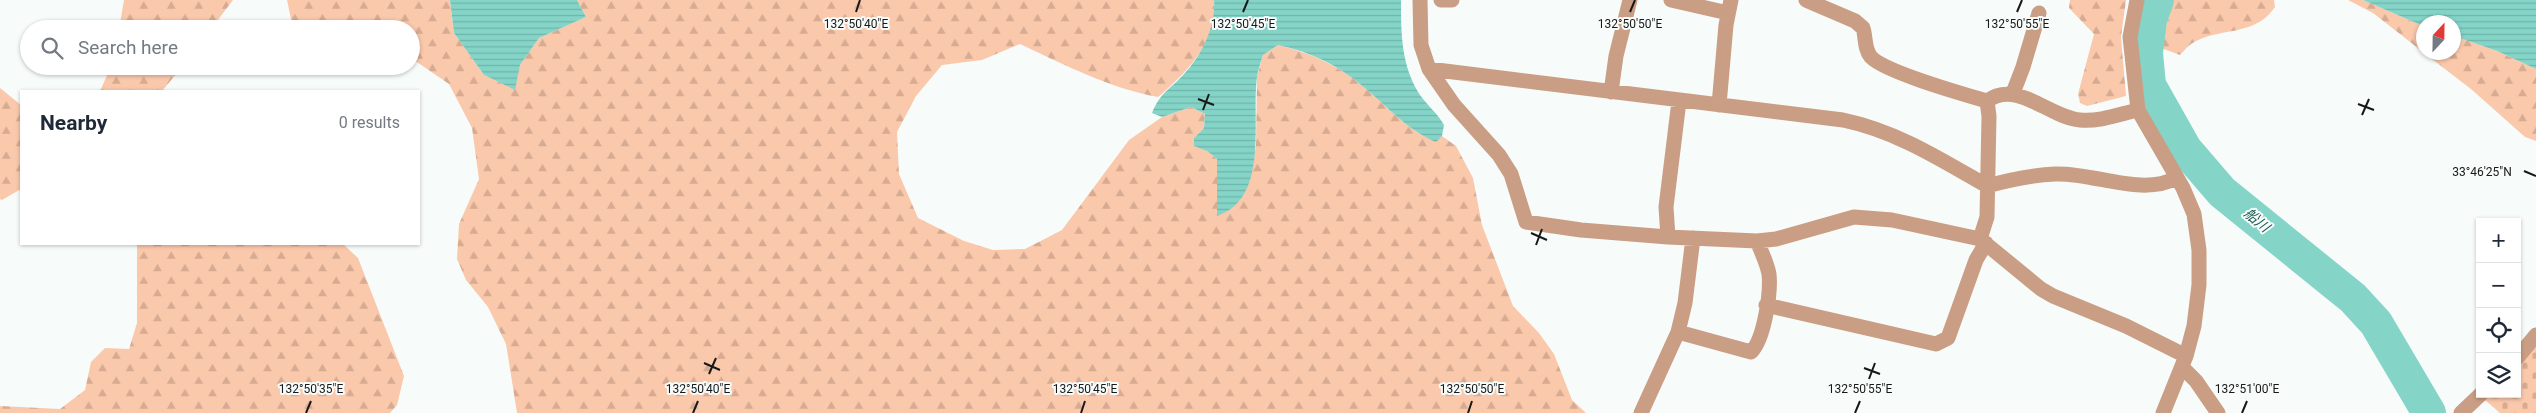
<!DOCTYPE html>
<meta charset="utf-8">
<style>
:root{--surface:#fff;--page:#f2f2f3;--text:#1f2937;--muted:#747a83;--line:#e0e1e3}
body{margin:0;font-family:Roboto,"Noto Sans JP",sans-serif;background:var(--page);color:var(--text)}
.controls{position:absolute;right:15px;bottom:15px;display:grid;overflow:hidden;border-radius:0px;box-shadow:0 1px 4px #0004}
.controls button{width:45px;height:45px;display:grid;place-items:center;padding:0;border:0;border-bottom:1px solid var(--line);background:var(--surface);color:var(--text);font:25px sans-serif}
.compass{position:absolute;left:2416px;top:15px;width:45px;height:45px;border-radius:50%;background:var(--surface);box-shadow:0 1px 4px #0004;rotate:22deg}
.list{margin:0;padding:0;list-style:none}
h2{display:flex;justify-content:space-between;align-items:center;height:65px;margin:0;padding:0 20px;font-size:21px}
h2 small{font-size:16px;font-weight:400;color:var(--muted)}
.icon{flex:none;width:28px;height:28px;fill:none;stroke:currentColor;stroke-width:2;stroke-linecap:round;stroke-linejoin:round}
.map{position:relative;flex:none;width:2536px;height:413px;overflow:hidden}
.search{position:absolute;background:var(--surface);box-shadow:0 1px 4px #0004;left:20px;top:20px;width:400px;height:55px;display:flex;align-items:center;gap:12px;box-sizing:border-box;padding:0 18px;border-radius:28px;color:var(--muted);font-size:19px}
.panel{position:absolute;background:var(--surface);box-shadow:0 1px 4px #0004;left:20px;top:90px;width:400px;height:155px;border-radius:0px}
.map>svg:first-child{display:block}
</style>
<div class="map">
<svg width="2536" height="413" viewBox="0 0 2536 413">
<defs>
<pattern id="forest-firs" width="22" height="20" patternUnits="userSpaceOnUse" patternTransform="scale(1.25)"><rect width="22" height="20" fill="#fac8ab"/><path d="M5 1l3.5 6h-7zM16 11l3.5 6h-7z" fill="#d6ab92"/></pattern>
<pattern id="cemetery-stones" width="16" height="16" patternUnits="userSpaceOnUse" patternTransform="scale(1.25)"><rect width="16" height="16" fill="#fac8ab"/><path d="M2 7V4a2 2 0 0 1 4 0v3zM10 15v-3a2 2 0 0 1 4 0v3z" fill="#d6ab92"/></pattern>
<pattern id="water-rules" width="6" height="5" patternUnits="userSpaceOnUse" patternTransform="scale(1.25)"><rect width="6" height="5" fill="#84d4c7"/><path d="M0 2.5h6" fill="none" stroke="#71b5aa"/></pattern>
</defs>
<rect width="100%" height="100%" fill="#f7fcfb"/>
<!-- forest -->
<path fill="url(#forest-firs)" d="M 124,0 L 233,0 L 211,29 L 119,29 Z
M 287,0 L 450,0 L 454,33 L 484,75 L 514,89 L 520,65 L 539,38 L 586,17 L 577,0 L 1214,0 C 1218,41 1187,72 1158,97 C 1109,88 1065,65 1020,44 L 982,60 L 942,65 L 916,96 L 897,132 L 899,174 L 918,218 L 964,241 L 993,250 L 1025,249 L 1062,230 L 1129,140 L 1162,117 L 1191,107 L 1205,114 L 1204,128 L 1194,138 L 1194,145 L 1207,151 L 1217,159 L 1217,216 L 1253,165 L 1256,145 L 1257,77 L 1263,55 L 1278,45 C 1311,53 1340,66 1366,89 C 1389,108 1407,130 1435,141 L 1442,136 L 1456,146 L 1473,178 L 1482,225 L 1513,306 L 1539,333 L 1554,354 L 1572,400 L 1586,413 L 517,413 L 506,344 L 488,307 L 466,280 L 457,259 L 459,224 L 479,179 L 472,128 L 449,84 L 411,58 L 411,29 L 293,29 Z
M 2070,0 L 2126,0 L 2121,37 L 2126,96 L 2087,106 L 2080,103 L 2078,94 L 2094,34 L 2069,8 Z
M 2168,0 L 2274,0 L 2275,7 C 2254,38 2219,26 2191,44 C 2187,47 2183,52 2180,55 L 2161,48 C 2157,31 2162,16 2168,0 Z
M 2348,0 L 2363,0 L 2423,26 L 2423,52 L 2373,13 Z
M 2454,36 L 2497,51 L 2536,69 L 2536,141 L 2525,137 L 2471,89 L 2424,53 L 2454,52 Z
M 111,66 L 183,66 L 162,91 L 97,91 L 101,89 Z
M 316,66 L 365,66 C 352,75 331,72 316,66 Z
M 0,88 L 21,105 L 21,189 L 2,200 L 0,199 Z
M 137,244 L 343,244 L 358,258 L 404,376 L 397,405 L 390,413 L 0,413 L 0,406 L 60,409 L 85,390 L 91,362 L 105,348 L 129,349 L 137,323 Z"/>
<!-- cemetery -->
<path fill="url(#cemetery-stones)" d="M 2536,344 L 2536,413 L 2500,413 L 2485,400 L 2491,394 L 2517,394 L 2517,365 Z"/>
<!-- water -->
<path fill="url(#water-rules)" d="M 450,0 L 577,0 L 586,17 L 539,38 L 520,65 L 515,90 L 484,75 L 454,33 Z
M 1214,0 L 1401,0 C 1401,33 1401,66 1420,95 C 1427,105 1438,114 1444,125 L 1442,136 L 1436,142 C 1407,130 1389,108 1366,89 C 1340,66 1311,52 1278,45 L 1263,55 C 1261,62 1258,70 1257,77 C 1251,120 1270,198 1217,216 L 1217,159 L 1207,151 L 1194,146 L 1194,138 L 1204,128 L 1205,114 L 1191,107 L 1162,117 L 1152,113 C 1161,91 1170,90 1184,74 C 1202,55 1216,26 1214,0 Z
M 2363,0 L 2536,0 L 2536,69 L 2497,51 L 2454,36 L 2454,22 L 2424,22 L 2423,26 Z"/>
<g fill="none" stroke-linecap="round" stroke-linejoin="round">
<!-- river -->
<path stroke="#84d4c7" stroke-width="34" d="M 2157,0 L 2150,19 L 2146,53 L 2149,85 L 2185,149 L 2222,192 L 2353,298 L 2376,323 L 2429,413"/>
<!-- street -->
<path stroke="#ca9e84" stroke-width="15" d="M 1420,0 L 1421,45 L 1429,69 L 1454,105 L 1499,155 L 1511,174 L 1526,222 L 1581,230 L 1668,237 L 1757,241 L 1776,239 L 1854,217 L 1892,220 L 1980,239 L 2041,289 L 2053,296 L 2126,326 L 2186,356
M 1441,0 L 1452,0
M 1671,0 L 1728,13
M 1806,0 L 1855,21 L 1863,28 C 1866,37 1864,49 1871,57 C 1885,72 1963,94 1987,101 C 2017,79 2048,117 2080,120 C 2099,122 2120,114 2138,110
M 2137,0 L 2130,37 L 2138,110 L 2183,188 L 2194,214 L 2199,250 L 2199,285 L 2194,326 L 2186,356 L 2163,413
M 1429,69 L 1843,120 C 1896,131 1940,159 1987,186 C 2009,180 2032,175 2055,174 C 2093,172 2142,197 2176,178
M 1611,92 L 1616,56 L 1630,0
M 2013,93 L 2023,67 L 2039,13
M 1719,105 L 1726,25 L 1731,0
M 1668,237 L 1666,207 L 1679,101
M 1980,239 L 1987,217 L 1989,116 L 1987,101
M 1766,305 L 1936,344 L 1948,338 L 1976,260 L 1986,243
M 1678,332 L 1751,352 C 1764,340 1771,293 1769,274 C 1767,263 1761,251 1757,241
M 2517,358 L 2536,335
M 2182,367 L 2196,381 L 2218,413
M 1641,413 L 1678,332 L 1685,303 L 1693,238
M 2461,413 L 2481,394"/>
</g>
<!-- ticks -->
<path fill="none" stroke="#171818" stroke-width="2" d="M 856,12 L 860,0M 1243,12 L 1248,0M 1630,12 L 1635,0M 2017,12 L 2022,0M 1198,99 L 1214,105M 2358,104 L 2374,110M 1203,110 L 1209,94M 2362,115 L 2369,99M 2524,171 L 2536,176M 1531,233 L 1547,240M 1536,245 L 1542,229M 704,363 L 720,370M 1864,368 L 1880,374M 709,374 L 716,358M 1869,379 L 1875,363M 306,413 L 311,401M 693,413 L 698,401M 1081,413 L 1085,401M 1468,413 L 1472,401M 1855,413 L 1860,401M 2242,413 L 2247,401"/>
<g text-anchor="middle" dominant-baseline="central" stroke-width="4" stroke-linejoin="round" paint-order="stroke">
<!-- water labels -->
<g font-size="14" font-style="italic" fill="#1c5d55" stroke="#f7fcfb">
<text transform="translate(2257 220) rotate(39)">船川</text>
</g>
</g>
<g font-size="12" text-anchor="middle" fill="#171818" stroke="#f7fcfb" stroke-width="4" stroke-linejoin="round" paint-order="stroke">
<text x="856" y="28">132°50'40"E</text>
<text x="1243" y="28">132°50'45"E</text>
<text x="1630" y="28">132°50'50"E</text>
<text x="2017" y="28">132°50'55"E</text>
<text x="2482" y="176">33°46'25"N</text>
<text x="311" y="393">132°50'35"E</text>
<text x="698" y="393">132°50'40"E</text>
<text x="1085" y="393">132°50'45"E</text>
<text x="1472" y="393">132°50'50"E</text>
<text x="1860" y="393">132°50'55"E</text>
<text x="2247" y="393">132°51'00"E</text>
</g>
</svg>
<div class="controls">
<button>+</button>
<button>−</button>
<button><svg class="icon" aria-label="locate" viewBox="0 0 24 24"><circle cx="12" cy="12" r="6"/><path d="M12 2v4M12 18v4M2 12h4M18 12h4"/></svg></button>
<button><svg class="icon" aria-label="layers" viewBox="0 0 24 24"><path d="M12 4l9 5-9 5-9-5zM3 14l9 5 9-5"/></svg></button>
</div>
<svg class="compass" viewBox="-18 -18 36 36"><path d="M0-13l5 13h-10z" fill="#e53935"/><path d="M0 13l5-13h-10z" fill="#747a83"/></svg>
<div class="search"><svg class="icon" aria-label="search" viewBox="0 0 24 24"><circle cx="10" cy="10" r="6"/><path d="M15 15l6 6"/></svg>Search here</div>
<section class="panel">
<h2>Nearby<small>0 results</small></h2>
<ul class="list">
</ul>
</section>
</div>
